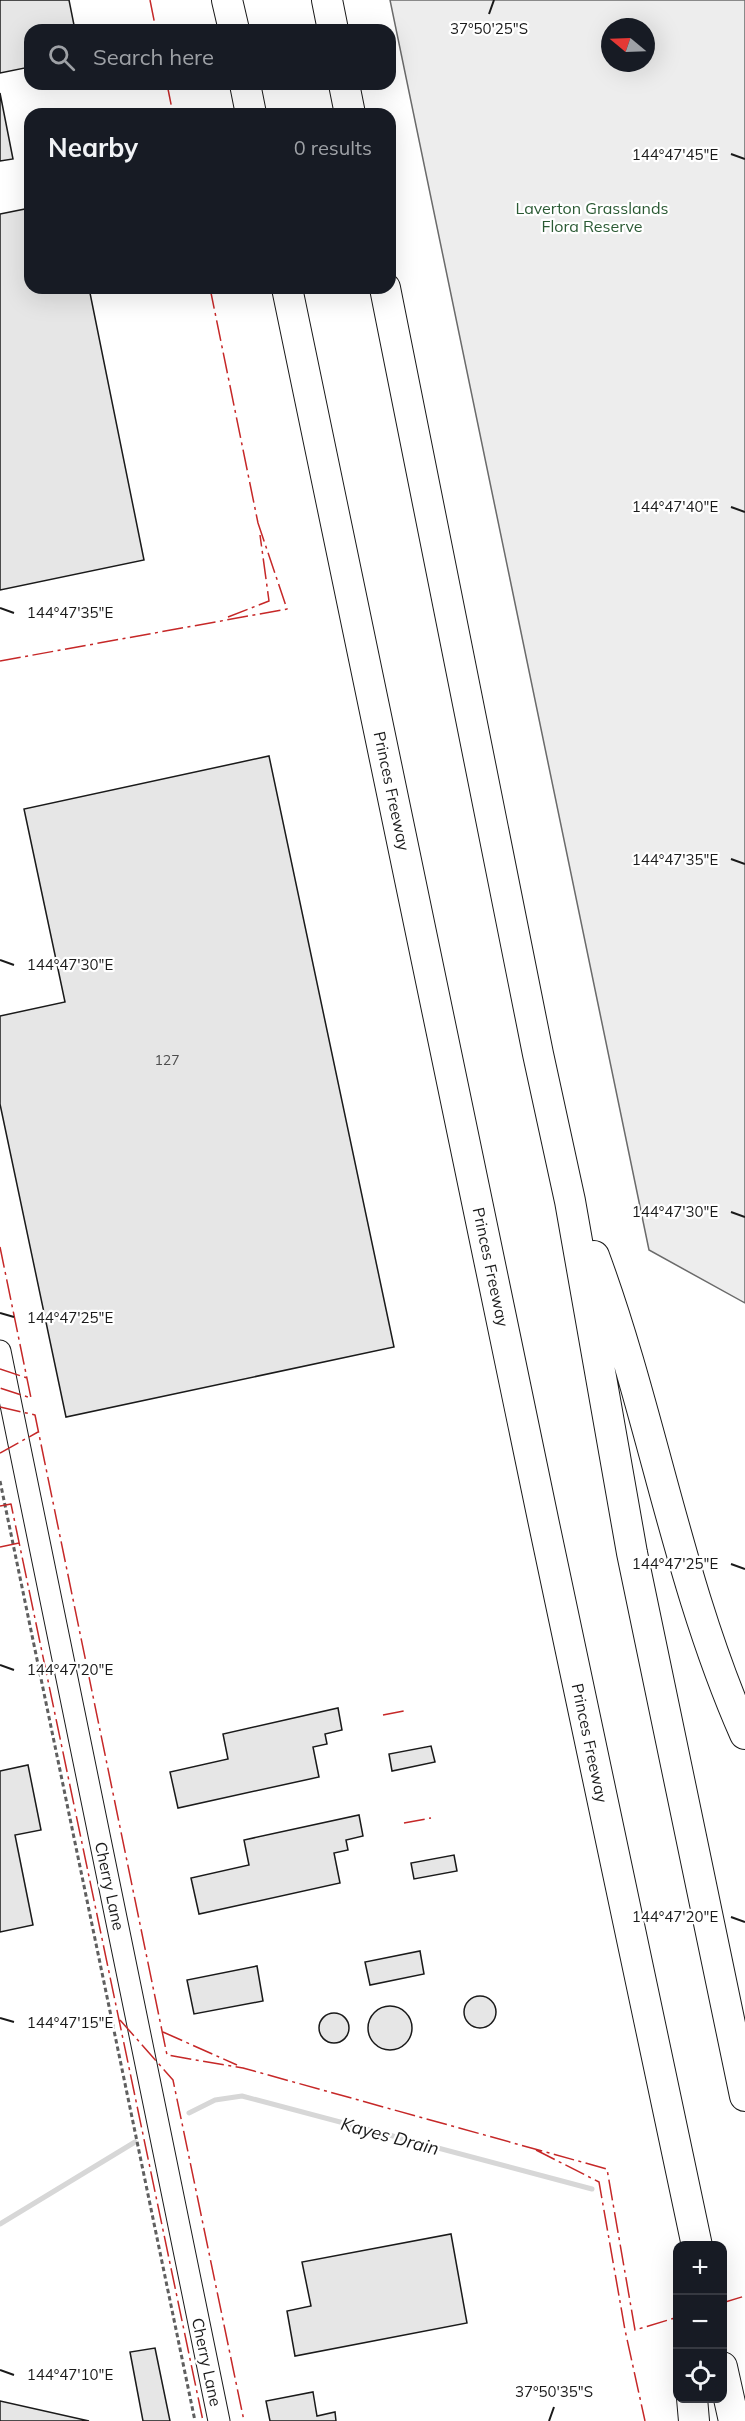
<!DOCTYPE html>
<meta charset="utf-8">
<style>
:root{--surface:#171b24;--page:#20242c;--text:#f1f3f6;--muted:#9ea1a6;--line:#363941}
body{margin:0;font-family:Mulish,sans-serif;background:var(--page);color:var(--text)}
.controls{position:absolute;right:18px;bottom:18px;display:grid;overflow:hidden;border-radius:12px;box-shadow:0 6px 24px #0002}
.controls button{width:54px;height:54px;display:grid;place-items:center;padding:0;border:0;border-bottom:2px solid var(--line);background:var(--surface);color:var(--text);font:30px sans-serif}
.compass{position:absolute;left:601px;top:18px;width:54px;height:54px;border-radius:50%;background:var(--surface);box-shadow:0 6px 24px #0002;rotate:289deg}
.list{margin:0;padding:0;list-style:none}
h2{display:flex;justify-content:space-between;align-items:center;height:78px;margin:0;padding:0 24px;font-size:26px}
h2 small{font-size:20px;font-weight:400;color:var(--muted)}
.icon{flex:none;width:33px;height:33px;fill:none;stroke:currentColor;stroke-width:2;stroke-linecap:round;stroke-linejoin:round}
.map{position:relative;flex:none;width:745px;height:2421px;overflow:hidden}
.search{position:absolute;background:var(--surface);box-shadow:0 6px 24px #0002;left:24px;top:24px;width:372px;height:66px;display:flex;align-items:center;gap:15px;box-sizing:border-box;padding:0 21px;border-radius:18px;color:var(--muted);font-size:22px}
.panel{position:absolute;background:var(--surface);box-shadow:0 6px 24px #0002;left:24px;top:108px;width:372px;height:186px;border-radius:18px}
.map>svg:first-child{display:block}
</style>
<div class="map">
<svg width="745" height="2421" viewBox="0 0 745 2421">
<rect width="100%" height="100%" fill="#fff"/>
<!-- built -->
<path fill="#ededed" stroke="#6a6a6a" stroke-width="1.5" fill-rule="evenodd" d="M 390,0 L 745,0 L 745,1303 L 649,1250 ZM 610,27 L 646,27 L 646,63 L 610,63 Z"/>
<g fill="none" stroke-linecap="round" stroke-linejoin="round">
<!-- stream -->
<path stroke="#d7d7d7" stroke-width="5" d="M 189,2113 L 215,2100 L 242,2096 L 592,2189
M 0,2224 L 135,2142"/>
</g>
<!-- building -->
<path fill="#e6e6e6" stroke="#1a1a1a" stroke-width="1.5" d="M 0,0 L 69,0 L 75,30 L 30,30 L 30,67 L 0,73 Z
M 0,93 L 13,159 L 0,161 Z
M 30,208 L 30,288 L 89,288 L 144,560 L 0,590 L 0,214 Z
M 269,756 L 394,1347 L 66,1417 L 0,1104 L 0,1016 L 65,1002 L 24,809 Z
M 338,1708 L 342,1730 L 325,1734 L 327,1744 L 313,1747 L 319,1777 L 178,1808 L 170,1772 L 228,1759 L 223,1734 Z
M 431,1746 L 435,1762 L 392,1771 L 389,1754 Z
M 28,1765 L 41,1830 L 15,1835 L 33,1925 L 0,1932 L 0,1771 Z
M 359,1815 L 363,1836 L 346,1840 L 348,1850 L 334,1853 L 340,1883 L 199,1914 L 191,1878 L 249,1865 L 244,1840 Z
M 454,1855 L 457,1871 L 414,1879 L 411,1863 Z
M 420,1951 L 424,1974 L 370,1985 L 365,1962 Z
M 257,1966 L 263,2001 L 194,2014 L 187,1980 Z
M464 2012a16 16 0 1 1 32 0a16 16 0 1 1-32 0Z
M368 2028a22 22 0 1 1 44 0a22 22 0 1 1-44 0Z
M319 2028a15 15 0 1 1 30 0a15 15 0 1 1-30 0Z
M 451,2234 L 467,2323 L 295,2356 L 287,2311 L 311,2306 L 302,2262 Z
M 155,2348 L 170,2421 L 143,2421 L 130,2352 Z
M 313,2392 L 317,2416 L 335,2412 L 336,2421 L 270,2421 L 266,2401 Z
M 0,2401 L 89,2421 L 0,2421 Z"/>
<g fill="none" stroke-linecap="round" stroke-linejoin="round">
<!-- tertiary casing -->
<g stroke="#1a1a1a" stroke-width="23">
<path id="tertiary" d="M 0,1351 L 219,2421"/>
</g>
<!-- motorway casing -->
<g stroke="#1a1a1a" stroke-width="32">
<path id="motorway" d="M 227,0 L 234,30
M 327,0 L 333,30
M 245,84 L 251,114
M 344,84 L 350,114
M 287,288 L 544,1524 L 697,2246
M 385,288 L 538,1054 L 570,1201 L 632,1553 L 745,2096
M 594,1256 C 652,1413 677,1580 745,1734
M 722,2367 L 734,2421
M 692,2398 L 694,2421"/>
</g>
<!-- path -->
<path stroke="#5f5f5f" stroke-width="3" stroke-dasharray="4.5 3" stroke-linecap="butt" d="M 0,1481 L 195,2421"/>
<!-- tertiary -->
<use href="#tertiary" stroke="#fff" stroke-width="21"/>
<!-- motorway -->
<use href="#motorway" stroke="#fff" stroke-width="30"/>
<!-- power -->
<path stroke="#c62828" stroke-width="1.5" stroke-dasharray="21 4.5 3 4.5" stroke-linecap="butt" d="M 150,0 L 156,30
M 167,84 L 173,114
M 210,288 L 258,523
M 228,617 L 269,601 L 260,535
M 0,661 L 287,609 L 258,523
M 0,1247 L 31,1398 L 0,1388
M 0,1369 L 27,1378
M 0,1407 L 35,1415 L 167,2055 L 243,2068 L 607,2169 L 635,2330 L 678,2317
M 0,1453 L 38,1432
M 0,1506 L 11,1504 L 203,2421
M 0,1547 L 19,1543
M 383,1715 L 404,1711
M 404,1823 L 431,1818
M 120,2020 L 173,2080 L 244,2421
M 163,2032 L 237,2065
M 536,2150 L 599,2182 L 625,2330 L 645,2421
M 722,2303 L 745,2296"/>
</g>
<!-- ticks -->
<path fill="none" stroke="#1a1a1a" stroke-width="2" d="M 489,14 L 494,0M 731,154 L 745,159M 731,507 L 745,512M 0,608 L 14,613M 731,859 L 745,864M 0,960 L 14,965M 731,1212 L 745,1217M 0,1313 L 14,1317M 731,1564 L 745,1569M 0,1665 L 14,1670M 731,1917 L 745,1922M 0,2018 L 14,2022M 0,2370 L 14,2375M 549,2421 L 554,2407"/>
<g text-anchor="middle" dominant-baseline="central" stroke-width="4.5" stroke-linejoin="round" paint-order="stroke">
<!-- number labels -->
<g font-size="14" fill="#4d4d4d">
<text x="167" y="1060">127</text>
</g>
<!-- park labels -->
<g font-size="16" fill="#2b5a34" stroke="#fff">
<text x="592" y="208">Laverton Grasslands<tspan x="592" dy="18">Flora Reserve</tspan></text>
</g>
<!-- street labels -->
<g font-size="16" fill="#1a1a1a" stroke="#fff">
<text transform="translate(392 791) rotate(78)">Princes Freeway</text>
<text transform="translate(491 1267) rotate(78)">Princes Freeway</text>
<text transform="translate(590 1743) rotate(78)">Princes Freeway</text>
<text transform="translate(110 1886) rotate(78)">Cherry Lane</text>
<text transform="translate(207 2362) rotate(78)">Cherry Lane</text>
</g>
<!-- water labels -->
<g font-size="18" font-style="italic" fill="#1a1a1a" stroke="#fff">
<text transform="translate(390 2136) rotate(15)">Kayes Drain</text>
</g>
</g>
<g font-size="15" text-anchor="middle" fill="#1a1a1a" stroke="#fff" stroke-width="4.5" stroke-linejoin="round" paint-order="stroke">
<text x="489" y="34">37°50'25"S</text>
<text x="675" y="160">144°47'45"E</text>
<text x="675" y="512">144°47'40"E</text>
<text x="70" y="618">144°47'35"E</text>
<text x="675" y="865">144°47'35"E</text>
<text x="70" y="970">144°47'30"E</text>
<text x="675" y="1217">144°47'30"E</text>
<text x="70" y="1323">144°47'25"E</text>
<text x="675" y="1569">144°47'25"E</text>
<text x="70" y="1675">144°47'20"E</text>
<text x="675" y="1922">144°47'20"E</text>
<text x="70" y="2028">144°47'15"E</text>
<text x="70" y="2380">144°47'10"E</text>
<text x="554" y="2397">37°50'35"S</text>
</g>
</svg>
<div class="controls">
<button>+</button>
<button>−</button>
<button><svg class="icon" aria-label="locate" viewBox="0 0 24 24"><circle cx="12" cy="12" r="6"/><path d="M12 2v4M12 18v4M2 12h4M18 12h4"/></svg></button>
</div>
<svg class="compass" viewBox="-18 -18 36 36"><path d="M0-13l5 13h-10z" fill="#e53935"/><path d="M0 13l5-13h-10z" fill="#9ea1a6"/></svg>
<div class="search"><svg class="icon" aria-label="search" viewBox="0 0 24 24"><circle cx="10" cy="10" r="6"/><path d="M15 15l6 6"/></svg>Search here</div>
<section class="panel">
<h2>Nearby<small>0 results</small></h2>
<ul class="list">
</ul>
</section>
</div>
